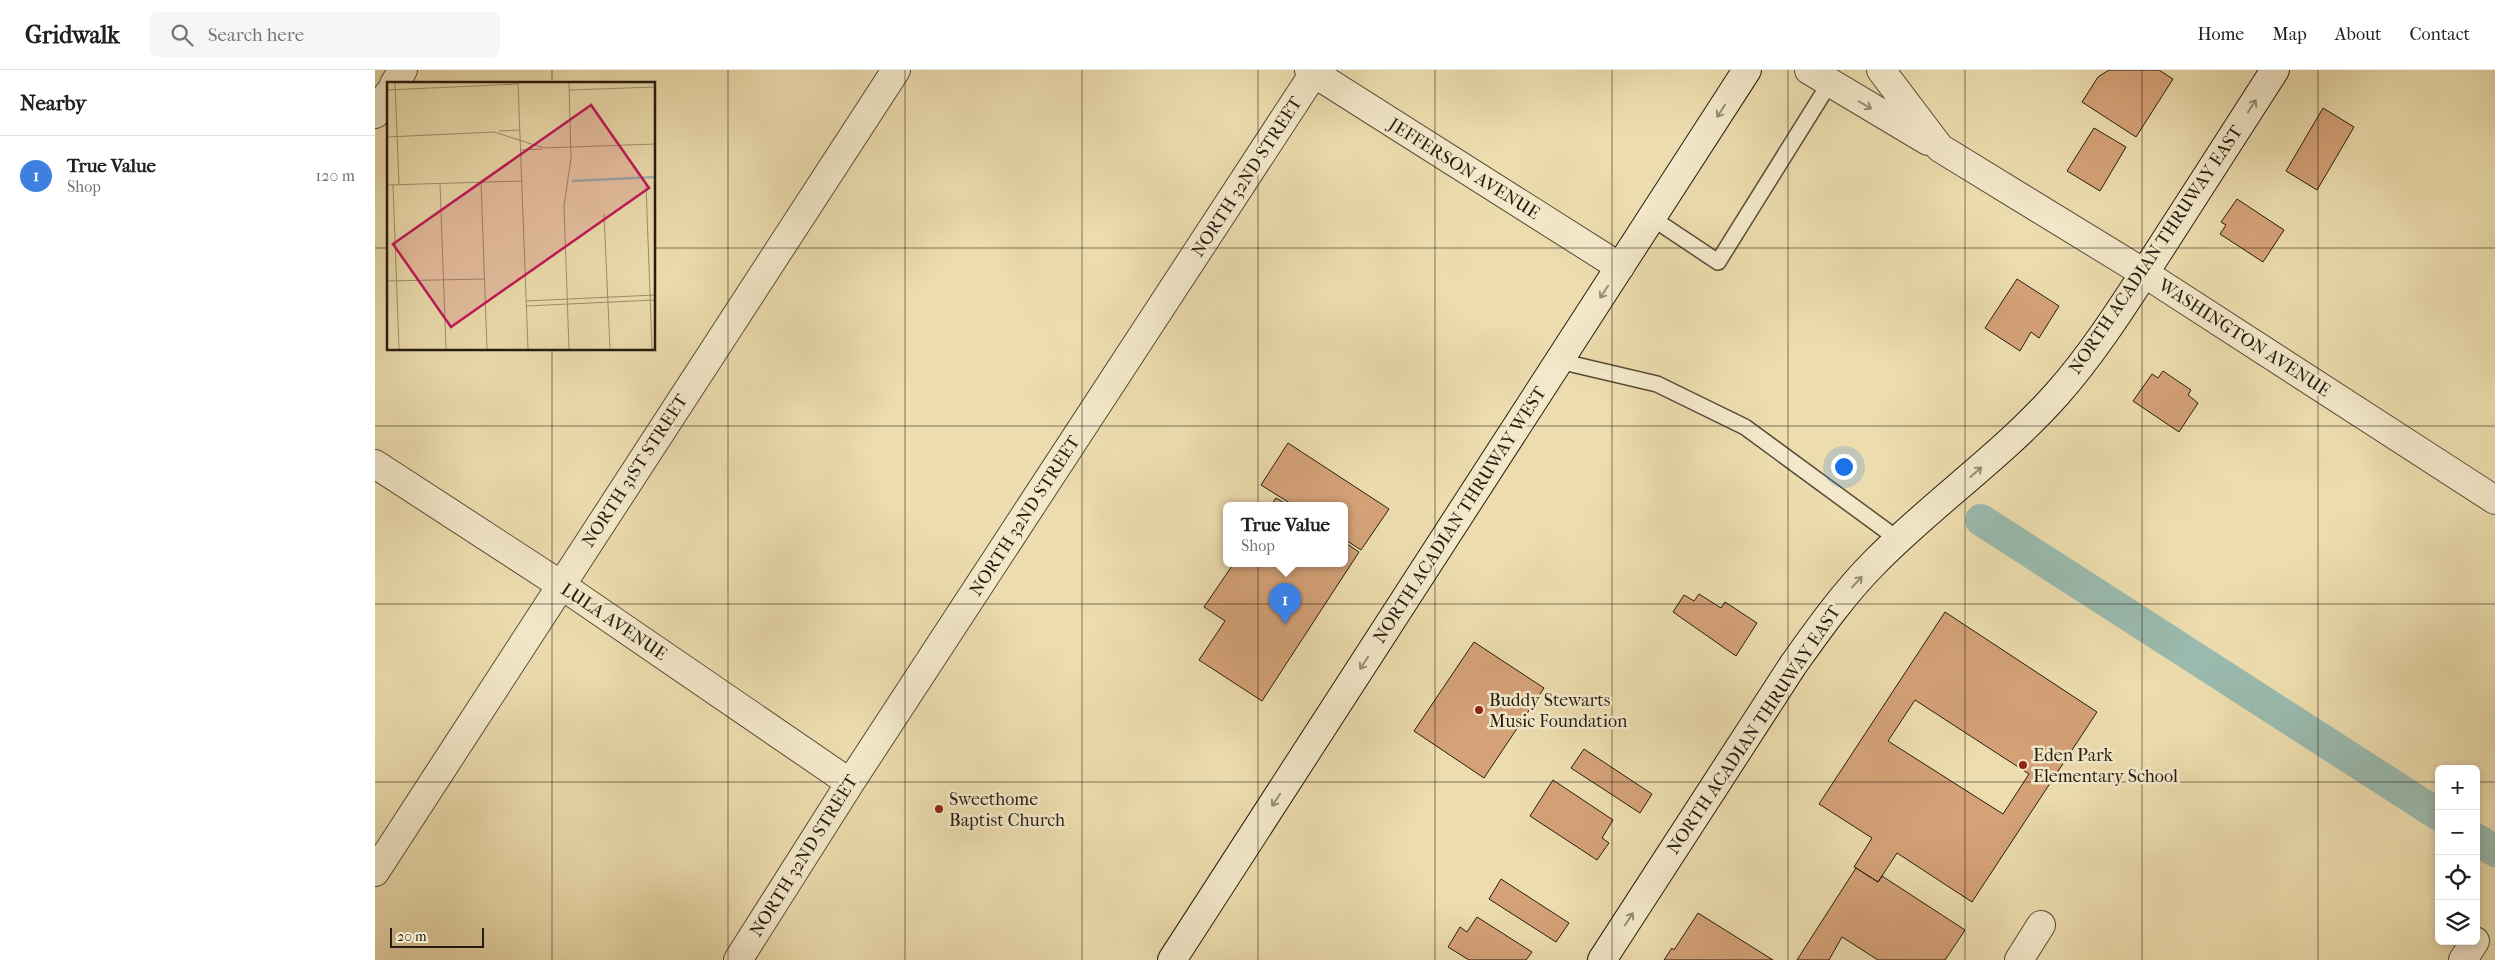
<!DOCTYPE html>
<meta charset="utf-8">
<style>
:root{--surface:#fff;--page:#f6f6f6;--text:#202124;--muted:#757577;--line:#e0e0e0;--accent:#8f2418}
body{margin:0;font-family:"IM FELL French Canon",serif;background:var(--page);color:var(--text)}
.controls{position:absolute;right:15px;bottom:15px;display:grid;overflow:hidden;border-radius:8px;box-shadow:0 2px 8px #0003}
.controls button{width:45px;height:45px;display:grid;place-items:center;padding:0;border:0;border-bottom:1px solid var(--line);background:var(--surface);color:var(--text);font:25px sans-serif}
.scale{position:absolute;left:15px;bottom:12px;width:94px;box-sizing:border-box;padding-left:5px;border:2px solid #261c11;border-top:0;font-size:14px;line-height:18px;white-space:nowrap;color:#261c11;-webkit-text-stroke:4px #f3e9ca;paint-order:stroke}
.you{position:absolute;left:1468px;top:396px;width:18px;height:18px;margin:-12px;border:4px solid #fff;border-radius:50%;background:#1a73e8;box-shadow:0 0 0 8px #1a73e833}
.badge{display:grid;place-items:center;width:32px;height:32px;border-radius:50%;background:var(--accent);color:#fff;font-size:16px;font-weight:700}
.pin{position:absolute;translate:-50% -41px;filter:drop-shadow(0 1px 2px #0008)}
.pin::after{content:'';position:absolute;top:26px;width:18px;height:15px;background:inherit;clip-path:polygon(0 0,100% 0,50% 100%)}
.popup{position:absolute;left:848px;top:432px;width:125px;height:65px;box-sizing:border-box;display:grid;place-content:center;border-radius:8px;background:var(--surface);filter:drop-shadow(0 1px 4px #0005);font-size:16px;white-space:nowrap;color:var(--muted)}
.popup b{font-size:19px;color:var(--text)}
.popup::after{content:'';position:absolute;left:50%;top:100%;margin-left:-10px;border:10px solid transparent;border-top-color:var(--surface)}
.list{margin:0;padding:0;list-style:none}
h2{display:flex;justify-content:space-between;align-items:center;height:65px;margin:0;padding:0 20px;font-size:21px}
h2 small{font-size:16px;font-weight:400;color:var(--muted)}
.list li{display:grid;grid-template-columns:32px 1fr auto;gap:15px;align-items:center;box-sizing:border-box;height:80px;padding:0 20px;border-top:1px solid var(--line)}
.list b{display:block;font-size:19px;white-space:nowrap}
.list p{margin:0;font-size:16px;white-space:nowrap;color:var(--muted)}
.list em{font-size:16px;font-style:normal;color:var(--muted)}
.icon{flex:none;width:28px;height:28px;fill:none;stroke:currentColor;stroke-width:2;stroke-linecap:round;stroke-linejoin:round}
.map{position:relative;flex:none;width:2120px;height:890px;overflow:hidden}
header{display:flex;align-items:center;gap:30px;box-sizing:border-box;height:70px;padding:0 25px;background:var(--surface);border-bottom:1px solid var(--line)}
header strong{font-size:24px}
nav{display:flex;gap:28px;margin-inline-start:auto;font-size:18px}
.search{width:350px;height:45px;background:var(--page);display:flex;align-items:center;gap:12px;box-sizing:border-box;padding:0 18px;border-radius:8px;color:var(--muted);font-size:19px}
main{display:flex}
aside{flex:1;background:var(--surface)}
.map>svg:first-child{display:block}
</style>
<header>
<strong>Gridwalk</strong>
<div class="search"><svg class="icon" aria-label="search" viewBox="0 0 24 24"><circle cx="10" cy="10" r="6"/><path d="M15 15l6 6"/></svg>Search here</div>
<nav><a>Home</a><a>Map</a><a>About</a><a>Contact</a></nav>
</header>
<main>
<aside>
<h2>Nearby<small></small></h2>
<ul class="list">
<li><span class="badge" style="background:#3f7fe0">1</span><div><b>True Value</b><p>Shop</p></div><em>120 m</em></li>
</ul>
</aside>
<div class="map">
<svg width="2120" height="890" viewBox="0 0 2120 890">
<rect width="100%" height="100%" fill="#edddae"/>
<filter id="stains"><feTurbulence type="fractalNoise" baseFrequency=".004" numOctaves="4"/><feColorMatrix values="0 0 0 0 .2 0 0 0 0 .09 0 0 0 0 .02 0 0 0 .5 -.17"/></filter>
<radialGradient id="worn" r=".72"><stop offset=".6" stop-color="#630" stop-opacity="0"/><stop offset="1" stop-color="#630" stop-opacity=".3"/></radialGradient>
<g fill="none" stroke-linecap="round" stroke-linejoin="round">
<!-- canal -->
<path stroke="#9abbaf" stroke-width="32" d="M 1606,450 L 2064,745
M 2101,769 L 2120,781"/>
</g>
<!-- building -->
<path fill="#d5a278" stroke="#261c11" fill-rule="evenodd" d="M 1734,0 L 1784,0 L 1798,9 L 1761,67 L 1707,32 L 1723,7 Z
M 1948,38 L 1979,57 L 1942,120 L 1911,101 Z
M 1719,58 L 1751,77 L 1725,121 L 1692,101 Z
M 1862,129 L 1909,160 L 1888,192 L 1845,164 L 1851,155 L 1846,152 Z
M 1642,209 L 1684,236 L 1664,268 L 1656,262 L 1645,281 L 1610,258 Z
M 1788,301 L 1816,320 L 1813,325 L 1823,333 L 1804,362 L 1758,331 L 1777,304 L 1783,308 Z
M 913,373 L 1014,439 L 986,480 L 969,469 L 969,435 L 918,435 L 886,415 Z
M 901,428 L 913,435 L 896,435 Z
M 969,472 L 984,482 L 887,631 L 824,590 L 850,551 L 829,537 L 859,493 L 969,493 Z
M 1324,524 L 1346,538 L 1350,532 L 1382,553 L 1361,586 L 1298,542 L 1309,525 L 1319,531 Z
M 1570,542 L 1722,642 L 1597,832 L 1522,783 L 1503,812 L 1481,798 L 1479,797 L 1497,768 L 1444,734 ZM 1540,630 L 1654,704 L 1628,744 L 1513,671 Z
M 1099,572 L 1169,618 L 1109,708 L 1039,661 Z
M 1209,679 L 1277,724 L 1265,743 L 1196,698 Z
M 1178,710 L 1238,750 L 1227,768 L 1234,773 L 1222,790 L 1155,746 Z
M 1481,798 L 1503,812 L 1507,806 L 1590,860 L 1570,890 L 1503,890 L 1467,867 L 1454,890 L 1422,890 Z
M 1126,809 L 1194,853 L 1181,872 L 1114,829 Z
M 1323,843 L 1398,890 L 1289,890 L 1297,878 L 1299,880 Z
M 1102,847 L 1157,882 L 1151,890 L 1094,890 L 1073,877 L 1085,857 L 1092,862 Z"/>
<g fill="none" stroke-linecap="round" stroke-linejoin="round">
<!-- lane casing -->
<g stroke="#584c38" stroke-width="18">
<path id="lane" d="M 1277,148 L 1343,192 L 1454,14
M 1184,291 L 1282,314 L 1370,357 L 1524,470"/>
</g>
<!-- street casing -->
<g stroke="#584c38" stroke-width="30">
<path id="street" d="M 934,0 L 1245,197
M 1434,0 L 1553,71
M 1506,0 L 1565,78 L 1769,203 L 2120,430
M 19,14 L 28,0
M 0,44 L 14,23
M 0,394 L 186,515 L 475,713
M 0,802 L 521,0
M 363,890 L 475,713 L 939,3
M 1644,890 L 1666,855
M 2088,890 L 2100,871"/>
</g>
<!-- secondary casing -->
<g stroke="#261c11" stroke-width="30">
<path id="secondary" d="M 797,890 L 1372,0
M 1227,890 L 1418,595 C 1443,560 1469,523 1500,492 C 1558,433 1627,386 1682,324 C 1721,280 1753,228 1785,179 C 1823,119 1862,60 1900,0"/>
</g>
<!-- lane -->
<use href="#lane" stroke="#f3e9ca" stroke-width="15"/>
<!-- street -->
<use href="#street" stroke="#f3e9ca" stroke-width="28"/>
<!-- secondary -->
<use href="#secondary" stroke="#f3e9ca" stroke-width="28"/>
</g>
<!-- one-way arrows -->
<defs><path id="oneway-shaft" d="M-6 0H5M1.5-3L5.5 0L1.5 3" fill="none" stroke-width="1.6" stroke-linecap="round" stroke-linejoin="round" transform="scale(1.25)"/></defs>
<g stroke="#978d77">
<use href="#oneway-shaft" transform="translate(1490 35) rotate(30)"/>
<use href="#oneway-shaft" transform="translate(1877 36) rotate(-57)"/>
<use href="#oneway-shaft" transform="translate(1346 41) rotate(123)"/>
<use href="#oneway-shaft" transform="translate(1229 222) rotate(123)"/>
<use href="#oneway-shaft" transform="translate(1601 402) rotate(-41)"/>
<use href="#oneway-shaft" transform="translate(1482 512) rotate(-47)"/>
<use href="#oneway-shaft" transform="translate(989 593) rotate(123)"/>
<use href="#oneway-shaft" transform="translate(901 730) rotate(123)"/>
<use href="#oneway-shaft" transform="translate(1254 849) rotate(-57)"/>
</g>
<!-- grid -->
<path fill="none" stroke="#261c11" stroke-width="1" stroke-opacity="0.55" d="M 177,0 L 177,14M 353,0 L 353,890M 530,0 L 530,890M 707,0 L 707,890M 883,0 L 883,890M 1060,0 L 1060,890M 1237,0 L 1237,890M 1413,0 L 1413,890M 1590,0 L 1590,890M 1767,0 L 1767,890M 1943,0 L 1943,890M 0,178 L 14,178M 279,178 L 2120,178M 177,279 L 177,890M 0,356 L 2120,356M 0,534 L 2120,534M 0,712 L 2064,712M 2101,712 L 2120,712"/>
<!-- markers -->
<g fill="#8f2418" stroke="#f3e9ca" stroke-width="2">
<circle cx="1104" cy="640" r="5"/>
<circle cx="1648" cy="695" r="5"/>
<circle cx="564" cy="739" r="5"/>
</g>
<g text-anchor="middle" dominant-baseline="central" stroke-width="5" stroke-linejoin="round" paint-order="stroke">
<!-- street labels -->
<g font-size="18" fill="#261c11" stroke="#f3e9ca">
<text transform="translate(1089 99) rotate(32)">JEFFERSON AVENUE</text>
<text transform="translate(872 107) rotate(-57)">NORTH 32ND STREET</text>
<text transform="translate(1781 180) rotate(-56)">NORTH ACADIAN THRUWAY EAST</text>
<text transform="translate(1869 268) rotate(33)">WASHINGTON AVENUE</text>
<text transform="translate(260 401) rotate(-57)">NORTH 31ST STREET</text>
<text transform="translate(1085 445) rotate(-57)">NORTH ACADIAN THRUWAY WEST</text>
<text transform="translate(650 446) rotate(-57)">NORTH 32ND STREET</text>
<text transform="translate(239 552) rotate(34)">LULA AVENUE</text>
<text transform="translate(1379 660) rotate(-56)">NORTH ACADIAN THRUWAY EAST</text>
<text transform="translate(429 786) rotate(-58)">NORTH 32ND STREET</text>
</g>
<!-- poi labels -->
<g font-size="18" fill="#261c11" stroke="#f3e9ca" text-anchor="start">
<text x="1114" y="630">Buddy Stewarts<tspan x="1114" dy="21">Music Foundation</tspan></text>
<text x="1658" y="685">Eden Park<tspan x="1658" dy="21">Elementary School</tspan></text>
<text x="574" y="729">Sweethome<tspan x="574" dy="21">Baptist Church</tspan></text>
</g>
</g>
<!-- overview -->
<g transform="translate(12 12)">
<rect width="268" height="268" fill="#edddae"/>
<path fill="none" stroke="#9abbaf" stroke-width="2.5" d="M 185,99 L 268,95"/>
<path fill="none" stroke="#9d906f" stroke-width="1" d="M 8,1 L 12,102M 131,1 L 141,267M 182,1 L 184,76 L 177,124 L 182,267M 0,8 L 131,2M 182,8 L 268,5M 112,49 L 133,48M 0,55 L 107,50 L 157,66 L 268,62M 134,68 L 155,67M 94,100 L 100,267M 53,102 L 59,267M 0,103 L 135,99M 6,103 L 12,267M 259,103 L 265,267M 217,132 L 223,267M 0,199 L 97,197M 139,219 L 268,213M 139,224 L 268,218"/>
<path fill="#c2185b" fill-opacity="0.15" stroke="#c2185b" stroke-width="2.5" d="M 204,23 L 262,106 L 64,245 L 6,162 Z"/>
<rect width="268" height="268" fill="none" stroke="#261c11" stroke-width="2.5"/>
</g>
<rect width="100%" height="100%" filter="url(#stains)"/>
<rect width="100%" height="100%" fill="url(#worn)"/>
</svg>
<div class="controls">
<button>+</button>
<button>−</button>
<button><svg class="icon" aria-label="locate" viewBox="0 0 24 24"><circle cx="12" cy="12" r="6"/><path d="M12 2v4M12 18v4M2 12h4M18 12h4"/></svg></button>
<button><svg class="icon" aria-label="layers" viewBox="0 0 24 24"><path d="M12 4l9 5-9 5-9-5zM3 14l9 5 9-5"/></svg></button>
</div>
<div class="scale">20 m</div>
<div class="you"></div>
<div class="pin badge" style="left:910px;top:554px;background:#3f7fe0">1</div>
<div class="popup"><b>True Value</b>Shop</div>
</div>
</main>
